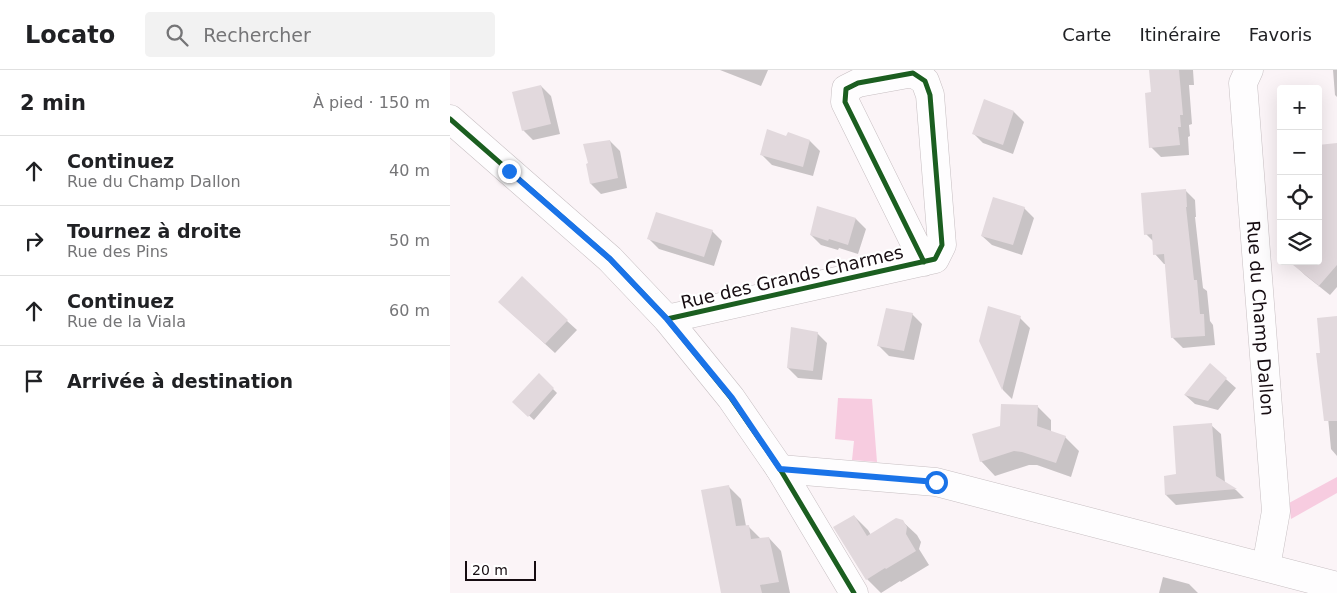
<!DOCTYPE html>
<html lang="fr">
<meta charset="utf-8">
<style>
:root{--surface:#fff;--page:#f2f2f2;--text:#202124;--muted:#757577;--line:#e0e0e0}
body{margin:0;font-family:"DejaVu Sans",sans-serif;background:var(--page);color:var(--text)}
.controls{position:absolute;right:15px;top:15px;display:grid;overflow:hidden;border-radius:5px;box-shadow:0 5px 20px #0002}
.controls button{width:45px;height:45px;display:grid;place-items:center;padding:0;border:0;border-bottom:1px solid var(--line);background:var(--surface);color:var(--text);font:25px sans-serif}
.scale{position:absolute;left:15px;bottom:12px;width:71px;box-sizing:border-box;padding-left:5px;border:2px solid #160c11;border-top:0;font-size:14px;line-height:18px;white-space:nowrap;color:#160c11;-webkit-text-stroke:4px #fff;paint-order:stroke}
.stop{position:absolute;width:15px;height:15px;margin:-11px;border:4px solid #1a73e8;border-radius:50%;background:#fff}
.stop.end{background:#1a73e8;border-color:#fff;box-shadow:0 1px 5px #0008}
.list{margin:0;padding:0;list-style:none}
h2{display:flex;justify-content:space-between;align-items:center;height:65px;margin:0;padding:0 20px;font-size:21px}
h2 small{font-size:16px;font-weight:400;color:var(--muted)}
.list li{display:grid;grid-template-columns:32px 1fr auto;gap:15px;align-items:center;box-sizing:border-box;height:70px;padding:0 20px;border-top:1px solid var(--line)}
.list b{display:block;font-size:19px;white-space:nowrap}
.list p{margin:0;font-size:16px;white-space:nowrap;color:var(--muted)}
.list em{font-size:16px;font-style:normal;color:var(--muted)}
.icon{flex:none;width:28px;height:28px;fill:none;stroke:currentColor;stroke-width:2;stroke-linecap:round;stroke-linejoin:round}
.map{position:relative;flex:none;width:887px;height:523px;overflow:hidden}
header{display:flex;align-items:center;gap:30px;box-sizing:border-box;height:70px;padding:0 25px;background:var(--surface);border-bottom:1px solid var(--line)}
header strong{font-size:24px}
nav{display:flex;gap:28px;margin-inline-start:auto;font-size:18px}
.search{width:350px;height:45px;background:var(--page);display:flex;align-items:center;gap:12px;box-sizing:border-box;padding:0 18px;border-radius:5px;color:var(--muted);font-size:19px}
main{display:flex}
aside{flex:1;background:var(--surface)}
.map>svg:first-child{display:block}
</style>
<header>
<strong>Locato</strong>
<div class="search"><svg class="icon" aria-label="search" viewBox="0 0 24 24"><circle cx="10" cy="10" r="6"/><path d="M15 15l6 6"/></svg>Rechercher</div>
<nav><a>Carte</a><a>Itinéraire</a><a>Favoris</a></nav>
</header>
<main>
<aside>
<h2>2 min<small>À pied · 150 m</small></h2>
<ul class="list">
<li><svg class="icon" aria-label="ahead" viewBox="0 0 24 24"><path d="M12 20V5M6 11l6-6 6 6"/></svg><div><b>Continuez</b><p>Rue du Champ Dallon</p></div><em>40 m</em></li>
<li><svg class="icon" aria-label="right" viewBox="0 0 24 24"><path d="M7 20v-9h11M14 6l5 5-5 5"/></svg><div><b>Tournez à droite</b><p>Rue des Pins</p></div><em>50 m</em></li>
<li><svg class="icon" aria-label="ahead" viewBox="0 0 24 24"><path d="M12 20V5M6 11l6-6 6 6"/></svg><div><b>Continuez</b><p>Rue de la Viala</p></div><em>60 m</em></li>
<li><svg class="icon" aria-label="arrive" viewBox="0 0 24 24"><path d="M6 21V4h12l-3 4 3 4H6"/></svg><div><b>Arrivée à destination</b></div></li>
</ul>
</aside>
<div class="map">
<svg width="887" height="523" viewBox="0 0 887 523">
<rect width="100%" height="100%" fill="#fbf4f7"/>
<!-- green -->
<path fill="#f7cce0" d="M 388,328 L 422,329 L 427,392 L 402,390 L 404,371 L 385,369 Z
M 887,407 L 887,423 L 841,449 L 839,433 Z"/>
<!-- shadow -->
<path fill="#0003" d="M 270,0 L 318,0 L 311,16 Z
M 701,0 L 743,0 L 744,15 L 739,15 L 742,54 L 739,55 L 740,66 L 738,67 L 739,85 L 711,87 L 701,77 L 703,23 Z
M 883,0 L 887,0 L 887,27 L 885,25 Z
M 91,16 L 101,26 L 110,64 L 83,70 L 73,60 Z
M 535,31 L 564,42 L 574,52 L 563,84 L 533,73 L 523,63 Z
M 337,67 L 360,71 L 370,81 L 363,106 L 322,95 L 312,85 Z
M 160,71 L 170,81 L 177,118 L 151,124 L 141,114 L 137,95 Z
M 887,78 L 887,217 L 880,225 L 855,205 L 845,195 L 868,191 Z
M 735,120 L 745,130 L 746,147 L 745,147 L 753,218 L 757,221 L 760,251 L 763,255 L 765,275 L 733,278 L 723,268 L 716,194 L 714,194 L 705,184 L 704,172 L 696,164 Z
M 368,137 L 406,149 L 416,159 L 408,184 L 389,178 L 388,180 L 371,175 L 361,165 Z
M 574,138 L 584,148 L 572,185 L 542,175 L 532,166 Z
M 262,161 L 272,171 L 264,196 L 209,179 L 199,169 Z
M 60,242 L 117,251 L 127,260 L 105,283 Z
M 462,244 L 472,254 L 464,290 L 439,286 L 429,276 Z
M 570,248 L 580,258 L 562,329 L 553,320 L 530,271 Z
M 887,248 L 887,386 L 881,379 L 872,284 Z
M 367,263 L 377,273 L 372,310 L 348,308 L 338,298 Z
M 760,295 L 786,318 L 768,340 L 745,334 L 735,325 Z
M 89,305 L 107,323 L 84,350 L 64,332 Z
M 587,336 L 601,350 L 601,363 L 615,367 L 629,381 L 621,407 L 587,395 L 579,395 L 545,406 L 531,391 Z
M 761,355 L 771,364 L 775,413 L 786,420 L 794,428 L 726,435 L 716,425 L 715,407 L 728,405 Z
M 278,416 L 291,429 L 296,456 L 298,456 L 311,469 L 319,468 L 331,481 L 340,523 L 272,523 Z
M 404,446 L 418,460 L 421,465 L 452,451 L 467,465 L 471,472 L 469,479 L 479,495 L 451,512 L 450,511 L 431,523 L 417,509 Z
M 713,507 L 739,514 L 748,523 L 709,523 Z"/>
<!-- building -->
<path fill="#e2d9dd" d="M 699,0 L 729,0 L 733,45 L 730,45 L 731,57 L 728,57 L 730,75 L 699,78 L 695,23 L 701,22 Z
M 91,15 L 101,54 L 72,61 L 62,22 Z
M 534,29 L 564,41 L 553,75 L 522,64 Z
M 317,59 L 336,66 L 338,62 L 360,70 L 353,97 L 310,85 Z
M 160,70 L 168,108 L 140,114 L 136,94 L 138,93 L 133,74 Z
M 887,73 L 887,195 L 868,217 L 868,215 L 838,191 L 868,191 L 868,75 Z
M 736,119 L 737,137 L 736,137 L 744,210 L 747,210 L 750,244 L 754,244 L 755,266 L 721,268 L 714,184 L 703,185 L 702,164 L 694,165 L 691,123 Z
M 543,127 L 575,137 L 563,175 L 531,166 Z
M 367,136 L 406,148 L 398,175 L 379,169 L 378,171 L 360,165 Z
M 206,142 L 263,160 L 254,187 L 197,169 Z
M 72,206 L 118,250 L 95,274 L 48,232 Z
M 538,236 L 571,246 L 552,320 L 529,271 Z
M 436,238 L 463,243 L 454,281 L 427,276 Z
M 887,246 L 887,351 L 874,351 L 866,283 L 870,283 L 867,248 Z
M 341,257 L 368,262 L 363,301 L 337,298 Z
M 760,293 L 777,308 L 758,331 L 734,325 Z
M 89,303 L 104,318 L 78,347 L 62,332 Z
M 551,334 L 588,335 L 587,356 L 616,366 L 606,393 L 572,382 L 564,381 L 530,392 L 522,364 L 550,356 Z
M 762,353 L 766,406 L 787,419 L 715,425 L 714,406 L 726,404 L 723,356 Z
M 279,415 L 286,456 L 299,455 L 301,469 L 319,467 L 329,512 L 310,515 L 312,523 L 271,523 L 251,420 Z
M 404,445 L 417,466 L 446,448 L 453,450 L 457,457 L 456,464 L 466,481 L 436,499 L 435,498 L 416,510 L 383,457 Z"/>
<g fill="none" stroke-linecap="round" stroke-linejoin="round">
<!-- minor casing -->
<g stroke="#c7bfc2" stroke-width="29">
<g id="minor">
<path id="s1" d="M 799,0 L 793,13 L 826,441 L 816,497"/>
<path d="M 0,49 L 160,189 L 217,249 L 281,328 L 330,399 L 404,523"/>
<path d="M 217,249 L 485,189 L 492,175 L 480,25 L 475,11 L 463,3 L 408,13 L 396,19 L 395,32 L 474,192"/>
<path d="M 330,399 L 486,412 L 887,516"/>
</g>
</g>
<!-- minor -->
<use href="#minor" stroke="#fefdfe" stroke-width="28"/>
<!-- cycleway casing -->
<g stroke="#fff" stroke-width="8">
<path id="cycleway" d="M 0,49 L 160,189 L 217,249 L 281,328 L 330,399 L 404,523
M 217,249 L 485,189 L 492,175 L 480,25 L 475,11 L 463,3 L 408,13 L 396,19 L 395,32 L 474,192"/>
</g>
<!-- cycleway -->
<use href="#cycleway" stroke="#1b5e20" stroke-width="5"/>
</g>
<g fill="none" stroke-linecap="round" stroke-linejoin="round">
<!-- route -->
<path stroke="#1a73e8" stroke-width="6" d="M 59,101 L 160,189 L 217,249 L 282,328 L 330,399 L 486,412"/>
</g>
<g text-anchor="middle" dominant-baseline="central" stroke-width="4.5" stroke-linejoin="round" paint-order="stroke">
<!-- street labels -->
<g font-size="18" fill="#160c11" stroke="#fff">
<text transform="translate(342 207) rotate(-13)">Rue des Grands Charmes</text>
<text stroke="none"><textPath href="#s1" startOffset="250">Rue du Champ Dallon</textPath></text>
</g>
</g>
</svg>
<div class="controls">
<button>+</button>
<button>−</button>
<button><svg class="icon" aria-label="locate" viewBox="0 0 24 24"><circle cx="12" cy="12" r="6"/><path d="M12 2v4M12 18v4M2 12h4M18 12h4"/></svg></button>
<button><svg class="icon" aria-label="layers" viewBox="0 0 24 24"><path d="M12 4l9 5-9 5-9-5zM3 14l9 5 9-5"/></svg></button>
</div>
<div class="scale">20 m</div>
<div class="stop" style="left:486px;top:412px"></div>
<div class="stop end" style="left:59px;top:101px"></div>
</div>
</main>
